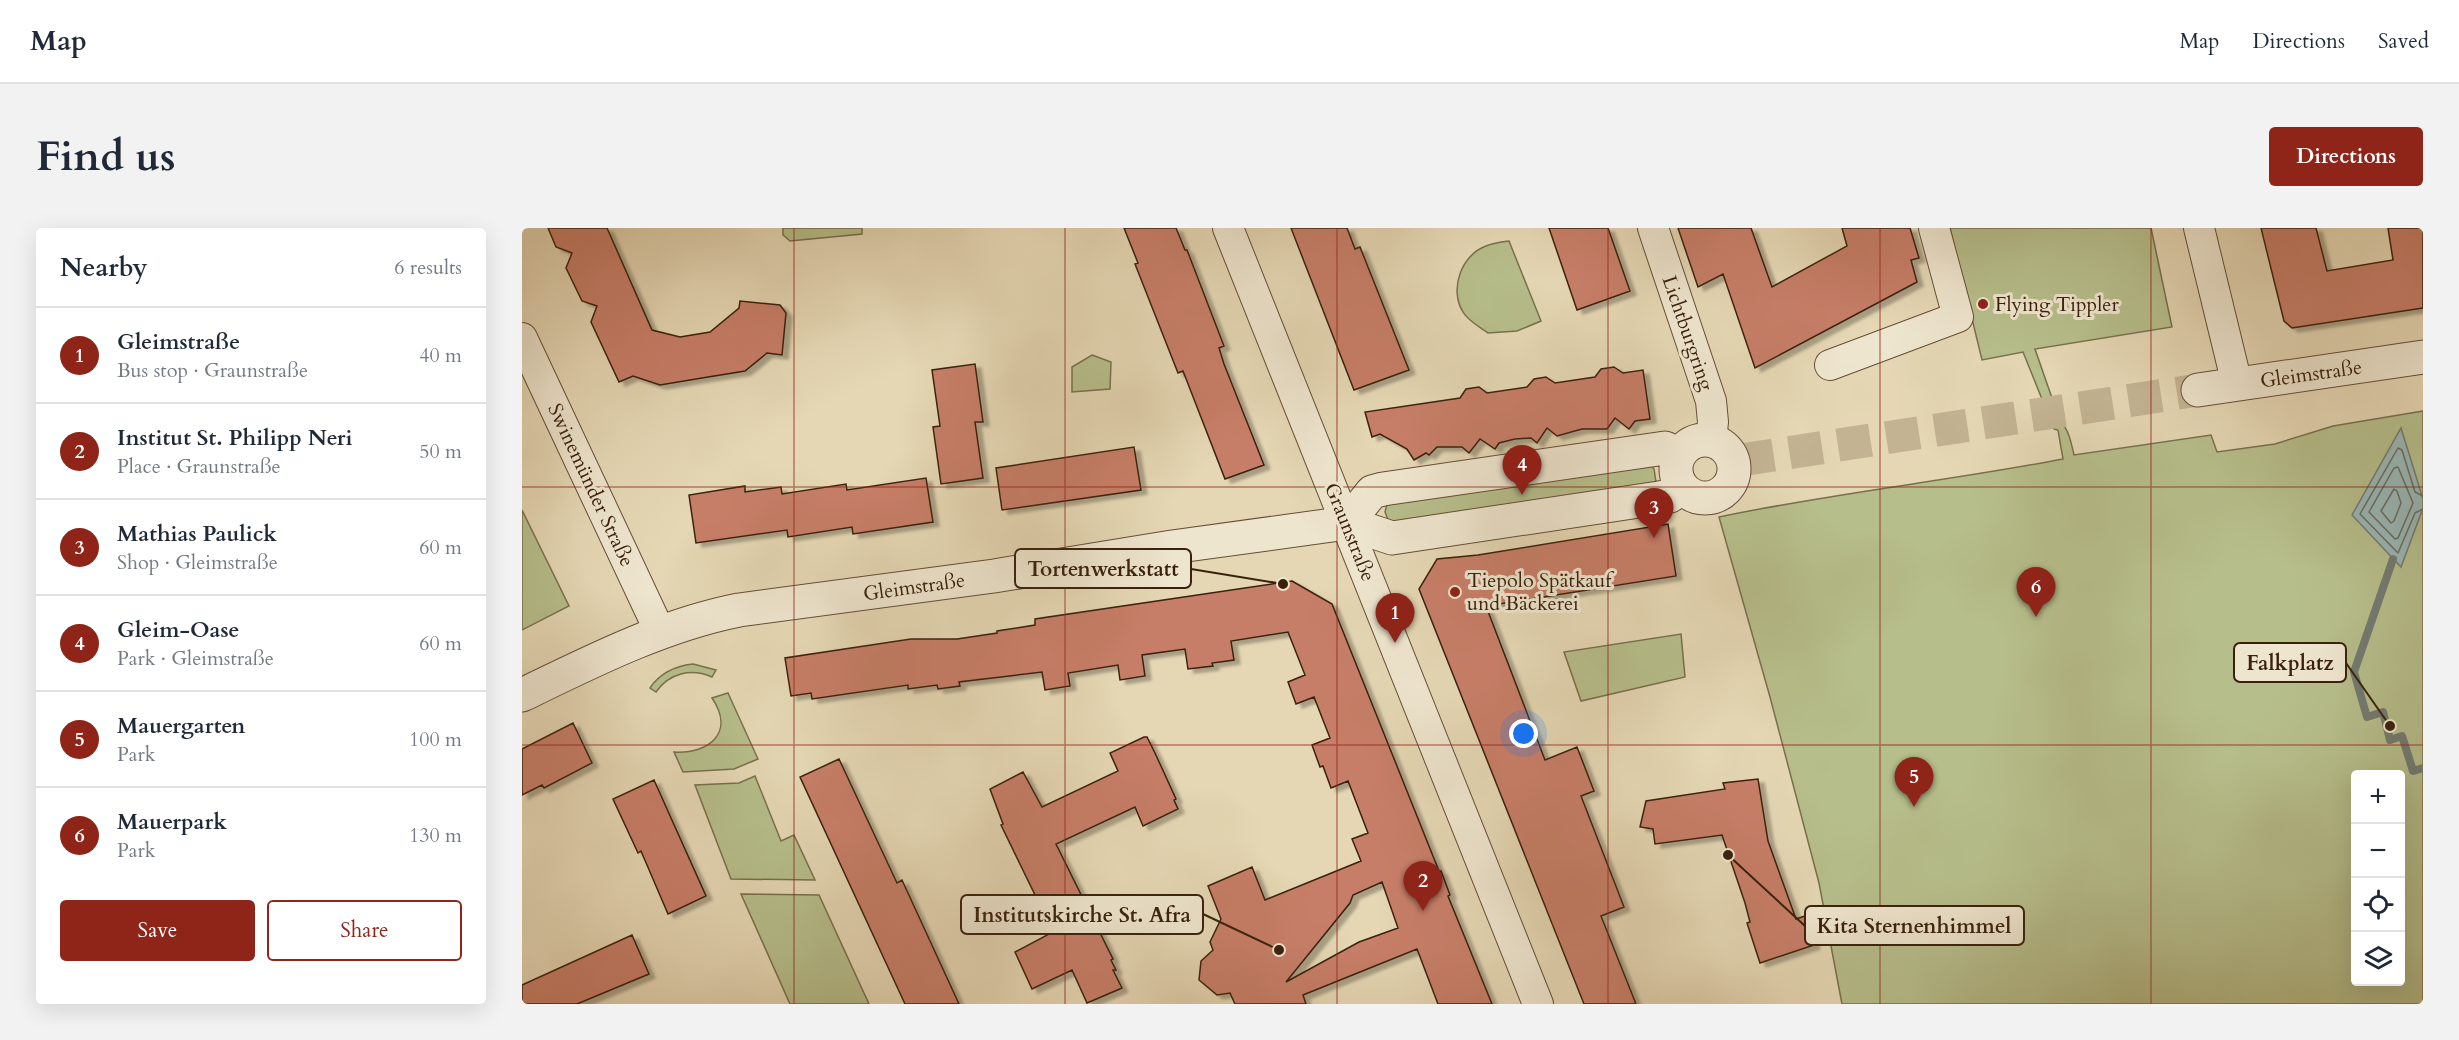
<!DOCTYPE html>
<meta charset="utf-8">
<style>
:root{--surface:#fff;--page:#f2f2f3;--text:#1f2937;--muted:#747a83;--line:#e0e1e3;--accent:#8f2418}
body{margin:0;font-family:Cardo,serif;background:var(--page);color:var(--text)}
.controls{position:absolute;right:18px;bottom:18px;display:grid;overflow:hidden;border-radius:6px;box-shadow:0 6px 24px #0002}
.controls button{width:54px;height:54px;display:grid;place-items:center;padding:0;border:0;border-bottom:2px solid var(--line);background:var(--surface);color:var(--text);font:30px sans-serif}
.you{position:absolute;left:1002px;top:506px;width:21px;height:21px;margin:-15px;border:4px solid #fff;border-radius:50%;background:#1a73e8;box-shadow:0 0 0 9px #1a73e833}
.badge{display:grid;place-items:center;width:39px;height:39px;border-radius:50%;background:var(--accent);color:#fff;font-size:20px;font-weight:700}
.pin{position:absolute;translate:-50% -50px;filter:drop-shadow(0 2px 3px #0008)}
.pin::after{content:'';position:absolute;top:32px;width:21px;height:18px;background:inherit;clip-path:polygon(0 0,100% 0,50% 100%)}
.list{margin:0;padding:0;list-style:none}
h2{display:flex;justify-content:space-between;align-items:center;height:78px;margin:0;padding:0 24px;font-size:26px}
h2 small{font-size:20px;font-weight:400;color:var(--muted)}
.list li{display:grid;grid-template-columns:39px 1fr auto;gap:18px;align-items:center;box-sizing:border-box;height:96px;padding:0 24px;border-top:2px solid var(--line)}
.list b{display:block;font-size:22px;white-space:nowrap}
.list p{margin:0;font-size:20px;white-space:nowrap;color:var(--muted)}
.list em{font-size:20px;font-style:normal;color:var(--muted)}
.actions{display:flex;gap:12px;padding:18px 24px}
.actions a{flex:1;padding:14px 0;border:2px solid var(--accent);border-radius:6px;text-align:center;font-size:21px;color:var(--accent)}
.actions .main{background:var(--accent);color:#fff}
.icon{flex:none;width:33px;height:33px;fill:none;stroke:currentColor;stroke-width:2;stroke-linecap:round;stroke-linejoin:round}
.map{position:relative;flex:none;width:1901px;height:776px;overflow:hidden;border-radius:6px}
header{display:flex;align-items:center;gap:36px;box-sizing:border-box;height:84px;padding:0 30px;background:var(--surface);border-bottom:2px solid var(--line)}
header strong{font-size:28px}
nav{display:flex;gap:33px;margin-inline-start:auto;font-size:21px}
.intro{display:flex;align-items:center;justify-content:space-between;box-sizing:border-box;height:144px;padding:0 36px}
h1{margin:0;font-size:42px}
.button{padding:15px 27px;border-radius:6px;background:var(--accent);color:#fff;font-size:21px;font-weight:700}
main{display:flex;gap:36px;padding:0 36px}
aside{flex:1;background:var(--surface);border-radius:6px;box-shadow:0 6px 24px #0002}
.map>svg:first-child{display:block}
</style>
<header>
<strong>Map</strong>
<nav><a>Map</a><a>Directions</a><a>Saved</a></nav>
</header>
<div class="intro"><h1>Find us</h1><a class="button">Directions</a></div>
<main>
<aside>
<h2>Nearby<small>6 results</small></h2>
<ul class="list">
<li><span class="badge">1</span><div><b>Gleimstraße</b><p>Bus stop · Graunstraße</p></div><em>40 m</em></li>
<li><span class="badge">2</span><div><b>Institut St. Philipp Neri</b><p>Place · Graunstraße</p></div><em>50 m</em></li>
<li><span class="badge">3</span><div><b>Mathias Paulick</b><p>Shop · Gleimstraße</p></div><em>60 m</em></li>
<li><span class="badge">4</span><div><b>Gleim-Oase</b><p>Park · Gleimstraße</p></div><em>60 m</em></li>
<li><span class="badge">5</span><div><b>Mauergarten</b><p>Park</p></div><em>100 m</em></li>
<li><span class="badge">6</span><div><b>Mauerpark</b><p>Park</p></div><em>130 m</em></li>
</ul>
<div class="actions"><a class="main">Save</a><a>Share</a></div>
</aside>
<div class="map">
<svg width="1901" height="776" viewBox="0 0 1901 776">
<defs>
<filter id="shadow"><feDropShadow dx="6" dy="4" stdDeviation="1.5" flood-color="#0004"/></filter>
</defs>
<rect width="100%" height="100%" fill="#e5d7b4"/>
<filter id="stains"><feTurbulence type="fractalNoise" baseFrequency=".00333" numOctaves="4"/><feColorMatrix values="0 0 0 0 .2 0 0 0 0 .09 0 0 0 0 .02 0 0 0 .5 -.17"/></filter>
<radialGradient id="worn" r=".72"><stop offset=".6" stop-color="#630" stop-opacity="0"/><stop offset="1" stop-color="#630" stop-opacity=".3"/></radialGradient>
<!-- green -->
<path fill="#b6be8b" stroke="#78704c" stroke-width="1.5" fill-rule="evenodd" d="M 261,0 L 340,0 L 340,6 L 268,13 L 261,7 Z
M 1428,0 L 1629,0 L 1650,99 L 1513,121 L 1538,193 C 1547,202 1549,214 1552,227 L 1689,207 L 1695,224 L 1753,216 L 1811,198 L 1901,183 L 1901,776 L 1320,776 L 1297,655 L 1248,469 L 1197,289 C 1311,265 1427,253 1541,231 L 1536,202 L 1532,201 L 1501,124 L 1460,132 ZM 1834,546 L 1878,546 L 1878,754 L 1834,754 Z
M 987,13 L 1019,93 L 995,103 L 966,105 C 958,99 946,93 941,84 C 927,62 939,27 964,18 C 971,15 980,14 987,13 Z
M 570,127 L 589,134 L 588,161 L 550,164 L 550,139 Z
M 1128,236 L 1132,241 L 1134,254 L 889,300 L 866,292 L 863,284 L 865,276 Z
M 0,282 L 47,378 L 0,402 Z
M 1159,406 L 1163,449 L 1059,473 L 1042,424 Z
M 171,436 L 194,442 L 190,449 C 169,440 147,445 134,464 L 128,460 C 138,445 153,438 171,436 Z
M 206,465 L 236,531 L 212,541 L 161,544 L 152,524 C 188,526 213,504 190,470 Z
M 233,548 L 259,613 L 272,607 L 293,652 L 209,651 L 173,557 L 217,555 Z
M 219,666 L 297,667 L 347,776 L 268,776 Z"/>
<!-- water -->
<path fill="#99b7b6" stroke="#737b72" stroke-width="1.5" d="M 1879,200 L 1901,271 L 1901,280 L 1879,339 L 1830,287 Z"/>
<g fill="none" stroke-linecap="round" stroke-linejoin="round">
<!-- shore -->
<path stroke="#6a6c61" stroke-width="1.5" d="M 1876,239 L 1891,275 L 1876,310 L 1873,311 L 1847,284 L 1872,240 Z
M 1872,261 L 1875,263 L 1879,275 L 1872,293 L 1869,295 L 1859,283 Z
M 1901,268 L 1893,264 L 1880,222 L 1876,220 L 1838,286 L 1876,325 L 1893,285 L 1901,281"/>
<!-- stream -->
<path stroke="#737b72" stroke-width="8" d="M 1871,331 L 1832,444 L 1845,489 L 1861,484 L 1868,512 L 1880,508 L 1891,543 L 1901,540"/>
</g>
<!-- building -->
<path fill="#c77e68" stroke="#3a210c" stroke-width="1.5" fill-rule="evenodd" filter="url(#shadow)" d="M 26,0 L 85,0 L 130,102 L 158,109 L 188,104 L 217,80 L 218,73 L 258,77 L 264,85 L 260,127 L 245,125 L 223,143 L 180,150 L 138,157 L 111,148 L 97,154 L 69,94 L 75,78 L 60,73 L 44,40 L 50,25 L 34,19 Z
M 602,0 L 654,0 L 663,22 L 665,22 L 702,118 L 697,120 L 702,136 L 742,237 L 703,251 L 661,143 L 656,145 L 613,36 L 616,35 Z
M 769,0 L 825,0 L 833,21 L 838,19 L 887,142 L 832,162 Z
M 1027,0 L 1086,0 L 1108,63 L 1055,82 Z
M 1156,0 L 1229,0 L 1250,59 L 1325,18 L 1320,0 L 1388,0 L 1397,30 L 1389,32 L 1395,54 L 1233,140 L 1201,46 L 1176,59 Z
M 1739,0 L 1794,0 L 1805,43 L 1871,32 L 1866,0 L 1901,0 L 1901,80 L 1770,100 L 1762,93 Z
M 453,136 L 461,194 L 453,194 L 461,250 L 419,256 L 411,199 L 418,198 L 410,142 Z
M 1092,139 L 1101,145 L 1121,142 L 1128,191 L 1113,193 L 1107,201 L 1093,190 L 1085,201 L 1060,201 L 1035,208 L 1025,200 L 1015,215 L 1009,210 L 993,211 L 977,215 L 973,221 L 958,211 L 947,225 L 940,219 L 915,219 L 907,227 L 904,225 L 892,232 L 885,221 L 858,206 L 850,209 L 843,184 L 938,170 L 944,161 L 957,159 L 965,165 L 1005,159 L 1012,151 L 1024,149 L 1033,155 L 1073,149 L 1079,141 Z
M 612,219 L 619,262 L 480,282 L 474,240 Z
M 404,250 L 411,294 L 331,306 L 330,299 L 266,309 L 265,302 L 174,315 L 167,267 L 223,258 L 223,264 L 259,259 L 260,266 L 324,256 L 325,262 Z
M 1146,296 L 1154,348 L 964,378 L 1023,532 L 1055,519 L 1072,563 L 1059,568 L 1102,679 L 1079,688 L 1114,776 L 1062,776 L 897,361 L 915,331 L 956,327 Z
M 770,353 L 810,376 L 917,643 L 919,643 L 928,667 L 926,668 L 970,776 L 916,776 L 895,721 L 781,767 L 784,776 L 713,776 L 708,765 L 695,767 L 677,752 L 679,733 L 691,722 L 688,714 L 699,691 L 686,658 L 730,639 L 743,672 L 839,633 L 830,611 L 846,605 L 826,553 L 809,560 L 801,538 L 798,539 L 790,517 L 808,510 L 792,469 L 774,476 L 766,454 L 783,447 L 766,404 L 709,413 L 712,432 L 690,435 L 691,438 L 666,441 L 663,421 L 620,427 L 623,448 L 598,452 L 596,437 L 546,445 L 548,458 L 523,462 L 520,444 L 437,454 L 438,458 L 416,461 L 415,457 L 386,461 L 386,457 L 290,471 L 289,465 L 269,468 L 263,430 L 389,411 L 435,411 L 475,405 L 475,403 L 513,397 L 513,391 ZM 860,654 L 876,700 L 837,714 L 764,754 L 828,675 L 831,667 Z
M 51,495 L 70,535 L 22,560 L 20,557 L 0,567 L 0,521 Z
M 622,509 L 625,509 L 633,525 L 654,571 L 652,572 L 656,581 L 621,598 L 613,579 L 534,616 L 591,731 L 589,732 L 594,742 L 591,742 L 600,760 L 565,775 L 550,742 L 510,761 L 493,724 L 531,704 L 479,597 L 481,596 L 468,561 L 501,544 L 520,579 L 596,543 L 588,525 Z
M 317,531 L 375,655 L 380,652 L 437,776 L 383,776 L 278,549 Z
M 1236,551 L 1246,613 L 1274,691 L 1283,688 L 1292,717 L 1238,735 L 1225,695 L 1228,694 L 1223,675 L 1200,607 L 1133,616 L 1131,601 L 1118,599 L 1124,573 L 1203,561 L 1201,555 Z
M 132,552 L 184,668 L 146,686 L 119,623 L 116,625 L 91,571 Z
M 110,707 L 127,746 L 55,776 L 0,776 L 0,757 Z"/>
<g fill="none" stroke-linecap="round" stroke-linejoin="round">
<!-- tertiary-tunnel -->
<path stroke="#c3b392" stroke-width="33" stroke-dasharray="33 16" stroke-linecap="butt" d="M 1219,232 L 1676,162"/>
<!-- minor casing -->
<g stroke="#654e36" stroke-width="32">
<path id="minor" d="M 706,0 L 1016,776
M 1131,0 L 1189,173 L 1191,194 L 1189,212
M 1677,0 L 1715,156
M 0,110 L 138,404
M 1308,137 L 1436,89 L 1412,0"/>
</g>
<!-- tertiary casing -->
<g stroke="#654e36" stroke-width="35">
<path id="tertiary" d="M 1676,162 L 1901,129
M1154 241a29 29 0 1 1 58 0a29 29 0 1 1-58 0Z
M 825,295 L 850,264 L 861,261 L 1143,220 L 1157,227
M 0,467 C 70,433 141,397 217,382 L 472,348 L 650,319 L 825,295 L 870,310 L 1137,270 L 1148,268 L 1160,259"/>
</g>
<!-- minor -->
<use href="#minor" stroke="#eee5ce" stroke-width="30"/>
<!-- tertiary -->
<use href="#tertiary" stroke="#eee5ce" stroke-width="33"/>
</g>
<!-- grid -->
<path fill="none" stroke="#8f2418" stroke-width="1.5" stroke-opacity="0.55" d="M 272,0 L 272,776M 543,0 L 543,776M 815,0 L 815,776M 1086,0 L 1086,776M 1358,0 L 1358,776M 1629,0 L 1629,776M 0,259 L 1901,259M 0,517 L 1901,517"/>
<!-- markers -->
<g fill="#8f2418" stroke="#eee5ce" stroke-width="2">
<circle cx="1461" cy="76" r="6"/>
<circle cx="933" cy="364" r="6"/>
</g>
<g text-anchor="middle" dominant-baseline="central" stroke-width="6" stroke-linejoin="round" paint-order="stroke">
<!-- poi labels -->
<g font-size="20" fill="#3a210c" stroke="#eee5ce" text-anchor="start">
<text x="1473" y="76">Flying Tippler</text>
<text x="945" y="352">Tiepolo Spätkauf<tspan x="945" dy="23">und Bäckerei</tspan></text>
</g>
<!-- street labels -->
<g font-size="20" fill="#3a210c" stroke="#eee5ce">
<text transform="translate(1166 105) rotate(71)">Lichtburgring</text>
<text transform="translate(1789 146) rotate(-8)">Gleimstraße</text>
<text transform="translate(69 257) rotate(65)">Swinemünder Straße</text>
<text transform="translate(828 304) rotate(68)">Graunstraße</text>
<text transform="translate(392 359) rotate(-8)">Gleimstraße</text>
</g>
</g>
<!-- callouts -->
<path fill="none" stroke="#3a210c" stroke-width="2" d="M761 356L669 341M1868 498L1824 435M757 722L681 686M1206 627L1283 698"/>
<g fill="#3a210c" stroke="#eee5ce" stroke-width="2">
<circle cx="761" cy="356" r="6"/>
<circle cx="1868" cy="498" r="6"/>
<circle cx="757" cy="722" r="6"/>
<circle cx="1206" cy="627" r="6"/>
</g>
<g fill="#eee5ce" stroke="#3a210c" stroke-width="2">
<rect x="493" y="321" width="176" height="39" rx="6"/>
<rect x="1712" y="415" width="112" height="39" rx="6"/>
<rect x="439" y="667" width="242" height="39" rx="6"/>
<rect x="1283" y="678" width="219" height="39" rx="6"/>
</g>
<g font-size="21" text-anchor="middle" font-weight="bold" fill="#3a210c">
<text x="581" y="348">Tortenwerkstatt</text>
<text x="1768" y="442">Falkplatz</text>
<text x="560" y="694">Institutskirche St. Afra</text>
<text x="1392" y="705">Kita Sternenhimmel</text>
</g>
<rect width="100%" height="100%" filter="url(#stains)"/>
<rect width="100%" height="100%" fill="url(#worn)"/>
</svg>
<div class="controls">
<button>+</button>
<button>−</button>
<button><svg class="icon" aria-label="locate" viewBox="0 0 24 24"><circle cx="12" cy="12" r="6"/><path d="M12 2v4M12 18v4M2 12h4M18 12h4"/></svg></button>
<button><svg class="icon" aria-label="layers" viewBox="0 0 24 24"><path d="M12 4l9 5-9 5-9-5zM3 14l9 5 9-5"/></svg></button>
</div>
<div class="you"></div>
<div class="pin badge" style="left:873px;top:415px">1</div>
<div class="pin badge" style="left:901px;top:683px">2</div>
<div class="pin badge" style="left:1132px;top:310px">3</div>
<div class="pin badge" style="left:1000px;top:267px">4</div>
<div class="pin badge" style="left:1392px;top:579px">5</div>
<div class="pin badge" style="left:1514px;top:389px">6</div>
</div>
</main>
